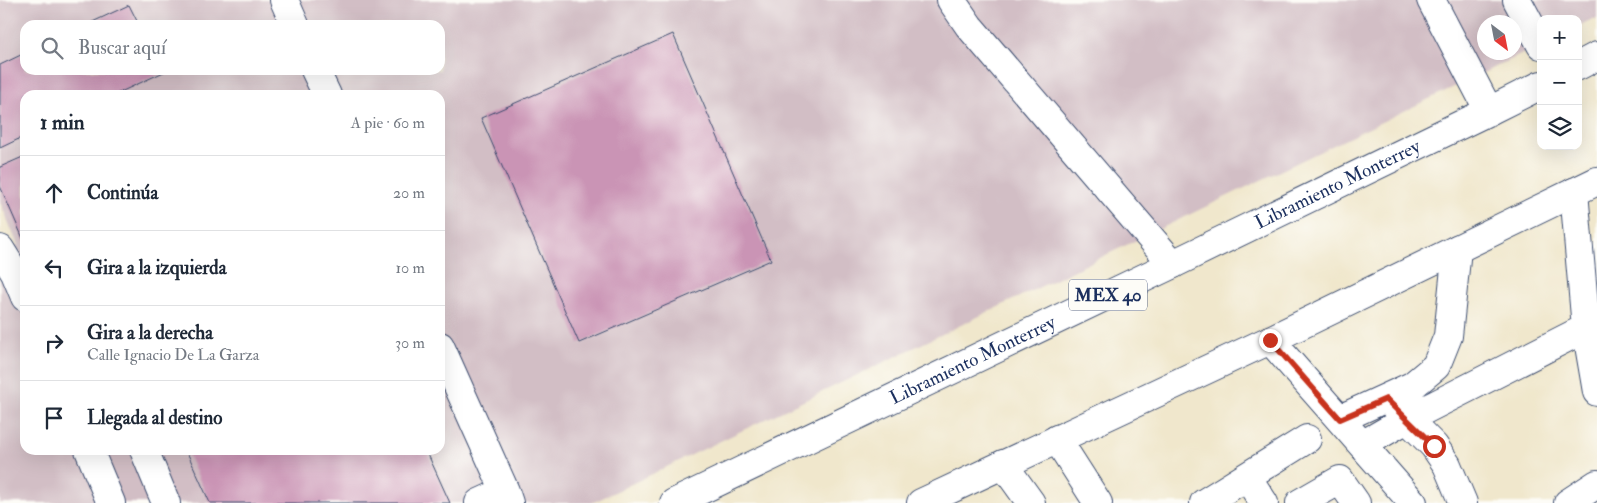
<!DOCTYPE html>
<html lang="es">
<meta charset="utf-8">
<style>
:root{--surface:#fff;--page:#f6f6f7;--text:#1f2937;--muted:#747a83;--line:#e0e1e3}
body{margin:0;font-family:"IM FELL Double Pica",serif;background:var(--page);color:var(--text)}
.controls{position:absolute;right:15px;top:15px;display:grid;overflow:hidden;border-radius:10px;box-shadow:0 5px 20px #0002}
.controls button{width:45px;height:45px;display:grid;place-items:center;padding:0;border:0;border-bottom:1px solid var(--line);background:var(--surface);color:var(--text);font:25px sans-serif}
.compass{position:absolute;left:1477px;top:15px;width:45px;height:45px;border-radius:50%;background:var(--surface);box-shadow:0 5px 20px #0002;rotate:148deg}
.stop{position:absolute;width:15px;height:15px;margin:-11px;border:4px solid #c8321e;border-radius:50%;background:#fff}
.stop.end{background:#c8321e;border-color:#fff;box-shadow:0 1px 5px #0008}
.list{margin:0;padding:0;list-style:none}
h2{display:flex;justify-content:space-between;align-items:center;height:65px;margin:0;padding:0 20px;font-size:21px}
h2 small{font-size:16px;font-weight:400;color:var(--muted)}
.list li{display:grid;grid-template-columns:32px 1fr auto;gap:15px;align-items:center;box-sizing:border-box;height:75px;padding:0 20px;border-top:1px solid var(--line)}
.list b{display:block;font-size:19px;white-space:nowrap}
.list p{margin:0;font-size:16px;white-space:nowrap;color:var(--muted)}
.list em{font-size:16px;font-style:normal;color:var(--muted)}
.icon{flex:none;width:28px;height:28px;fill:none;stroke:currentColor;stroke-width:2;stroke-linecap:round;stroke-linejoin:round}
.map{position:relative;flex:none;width:1597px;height:503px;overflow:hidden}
.search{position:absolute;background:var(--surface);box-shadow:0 5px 20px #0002;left:20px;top:20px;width:425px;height:55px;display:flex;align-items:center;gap:12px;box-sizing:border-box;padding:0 18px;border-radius:15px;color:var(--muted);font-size:19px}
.panel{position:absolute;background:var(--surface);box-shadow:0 5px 20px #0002;left:20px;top:90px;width:425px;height:365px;border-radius:15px}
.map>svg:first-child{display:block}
</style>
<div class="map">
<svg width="1597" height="503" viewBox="0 0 1597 503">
<rect width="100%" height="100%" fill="#fdfcf7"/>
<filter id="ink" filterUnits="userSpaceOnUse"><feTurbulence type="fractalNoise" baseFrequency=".02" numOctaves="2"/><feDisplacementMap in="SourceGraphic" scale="10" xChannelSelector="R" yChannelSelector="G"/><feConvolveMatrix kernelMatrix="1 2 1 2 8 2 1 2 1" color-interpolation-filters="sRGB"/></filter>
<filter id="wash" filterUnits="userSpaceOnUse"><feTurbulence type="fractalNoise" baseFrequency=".0096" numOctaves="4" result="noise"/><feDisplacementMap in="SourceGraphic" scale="20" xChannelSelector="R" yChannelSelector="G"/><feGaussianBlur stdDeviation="1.12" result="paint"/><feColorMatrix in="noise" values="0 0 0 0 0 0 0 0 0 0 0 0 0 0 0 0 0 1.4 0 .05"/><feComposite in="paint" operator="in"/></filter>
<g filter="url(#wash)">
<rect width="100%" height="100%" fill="#f0e7cc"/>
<!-- industrial -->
<path fill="#d2bec5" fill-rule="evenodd" d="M 0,0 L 1597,0 L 1597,18 L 1578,27 L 1578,19 L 1541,19 L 1541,45 L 592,503 L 0,503 L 0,252 L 18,245 L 0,202 ZM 1484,22 L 1514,22 L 1514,52 L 1484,52 ZM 25,25 L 440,25 L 440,70 L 25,70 ZM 25,95 L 440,95 L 440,450 L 25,450 Z"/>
<g id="blocks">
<!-- building -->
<path fill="#ca94b5" d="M 129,5 L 139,25 L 86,25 Z
M 673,34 L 771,260 L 579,343 L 481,118 Z
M 25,53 L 25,70 L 168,70 L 114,95 L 25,95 L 25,136 L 0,148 L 0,65 Z
M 25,156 L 25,243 L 0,186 L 0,167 Z
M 186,450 L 426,450 L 450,503 L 210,503 Z"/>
</g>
</g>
<g filter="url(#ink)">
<use href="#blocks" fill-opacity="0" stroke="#3b4b6e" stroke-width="1"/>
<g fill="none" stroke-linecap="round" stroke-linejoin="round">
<!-- minor casing -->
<g stroke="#3b4b6e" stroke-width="30">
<path id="minor" d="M 284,0 L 295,25
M 951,0 L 969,26 L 1173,264
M 1431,0 L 1489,111
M 1517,0 L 1541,45
M 315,70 L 327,95
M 1574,192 L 1586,328 L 1597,392
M 0,249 L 15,273 L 25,297
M 1270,340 L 1413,503
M 440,346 L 505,491 L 509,503
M 1395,407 L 1434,446 L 1447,465 L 1463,503
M 1340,419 L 1412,386 L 1436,366 L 1448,336 L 1457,249
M 1057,439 L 1098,503
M 1362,445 L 1407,419 L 1586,328
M 89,450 L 111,503
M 144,450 L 166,503
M 1003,464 L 1031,503
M 1247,477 L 1264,503
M 479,503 L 505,491
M 1204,503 L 1307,439
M 1300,503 L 1340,480 L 1356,503
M 1568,503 L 1597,484"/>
</g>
<!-- highway casing -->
<g stroke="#3b4b6e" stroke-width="30">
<g id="highway">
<path d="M 1578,66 L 1597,56"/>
<path id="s1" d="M 674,503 L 1173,264 L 1489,111 L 1541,85"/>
<path d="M 921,503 L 1270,340 L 1597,181"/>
</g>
</g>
<!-- minor -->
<use href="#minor" stroke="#fff" stroke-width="28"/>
<!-- highway -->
<use href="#highway" stroke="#fff" stroke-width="28"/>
</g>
</g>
<g fill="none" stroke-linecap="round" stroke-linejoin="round" filter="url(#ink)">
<!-- route -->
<path stroke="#c8321e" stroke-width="6" d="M 1270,340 L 1340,419 L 1386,399 L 1434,446"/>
</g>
<g text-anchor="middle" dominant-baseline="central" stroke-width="4" stroke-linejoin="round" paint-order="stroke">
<!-- shield labels -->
<rect fill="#fdfcf7" stroke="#5f6c8c" stroke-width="1" x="1069" y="279.5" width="78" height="31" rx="4"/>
<g font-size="18" font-weight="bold" fill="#1b2f5e">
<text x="1108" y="295">MEX 40</text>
</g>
<!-- street labels -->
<g font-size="19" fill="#1b2f5e" stroke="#fdfcf7">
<text stroke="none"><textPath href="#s1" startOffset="736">Libramiento Monterrey</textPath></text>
<text stroke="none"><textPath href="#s1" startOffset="331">Libramiento Monterrey</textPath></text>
</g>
</g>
</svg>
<div class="controls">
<button>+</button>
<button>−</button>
<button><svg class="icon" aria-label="layers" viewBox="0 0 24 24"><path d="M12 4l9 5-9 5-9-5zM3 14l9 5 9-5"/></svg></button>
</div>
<svg class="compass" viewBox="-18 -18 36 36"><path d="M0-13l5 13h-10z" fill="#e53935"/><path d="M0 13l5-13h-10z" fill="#747a83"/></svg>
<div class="stop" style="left:1434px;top:446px"></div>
<div class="stop end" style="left:1270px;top:340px"></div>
<div class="search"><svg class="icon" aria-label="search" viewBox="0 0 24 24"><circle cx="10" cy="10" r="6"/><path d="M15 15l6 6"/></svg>Buscar aquí</div>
<section class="panel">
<h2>1 min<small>A pie · 60 m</small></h2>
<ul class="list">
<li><svg class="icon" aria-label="ahead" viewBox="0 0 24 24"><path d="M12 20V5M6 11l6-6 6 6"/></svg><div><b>Continúa</b></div><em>20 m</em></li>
<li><svg class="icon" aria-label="left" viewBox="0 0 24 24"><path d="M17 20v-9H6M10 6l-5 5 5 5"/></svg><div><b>Gira a la izquierda</b></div><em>10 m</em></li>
<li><svg class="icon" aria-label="right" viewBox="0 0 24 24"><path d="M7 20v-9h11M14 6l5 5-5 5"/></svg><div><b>Gira a la derecha</b><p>Calle Ignacio De La Garza</p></div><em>30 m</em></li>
<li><svg class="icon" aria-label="arrive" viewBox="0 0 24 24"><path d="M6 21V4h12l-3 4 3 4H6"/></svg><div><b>Llegada al destino</b></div></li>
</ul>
</section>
</div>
